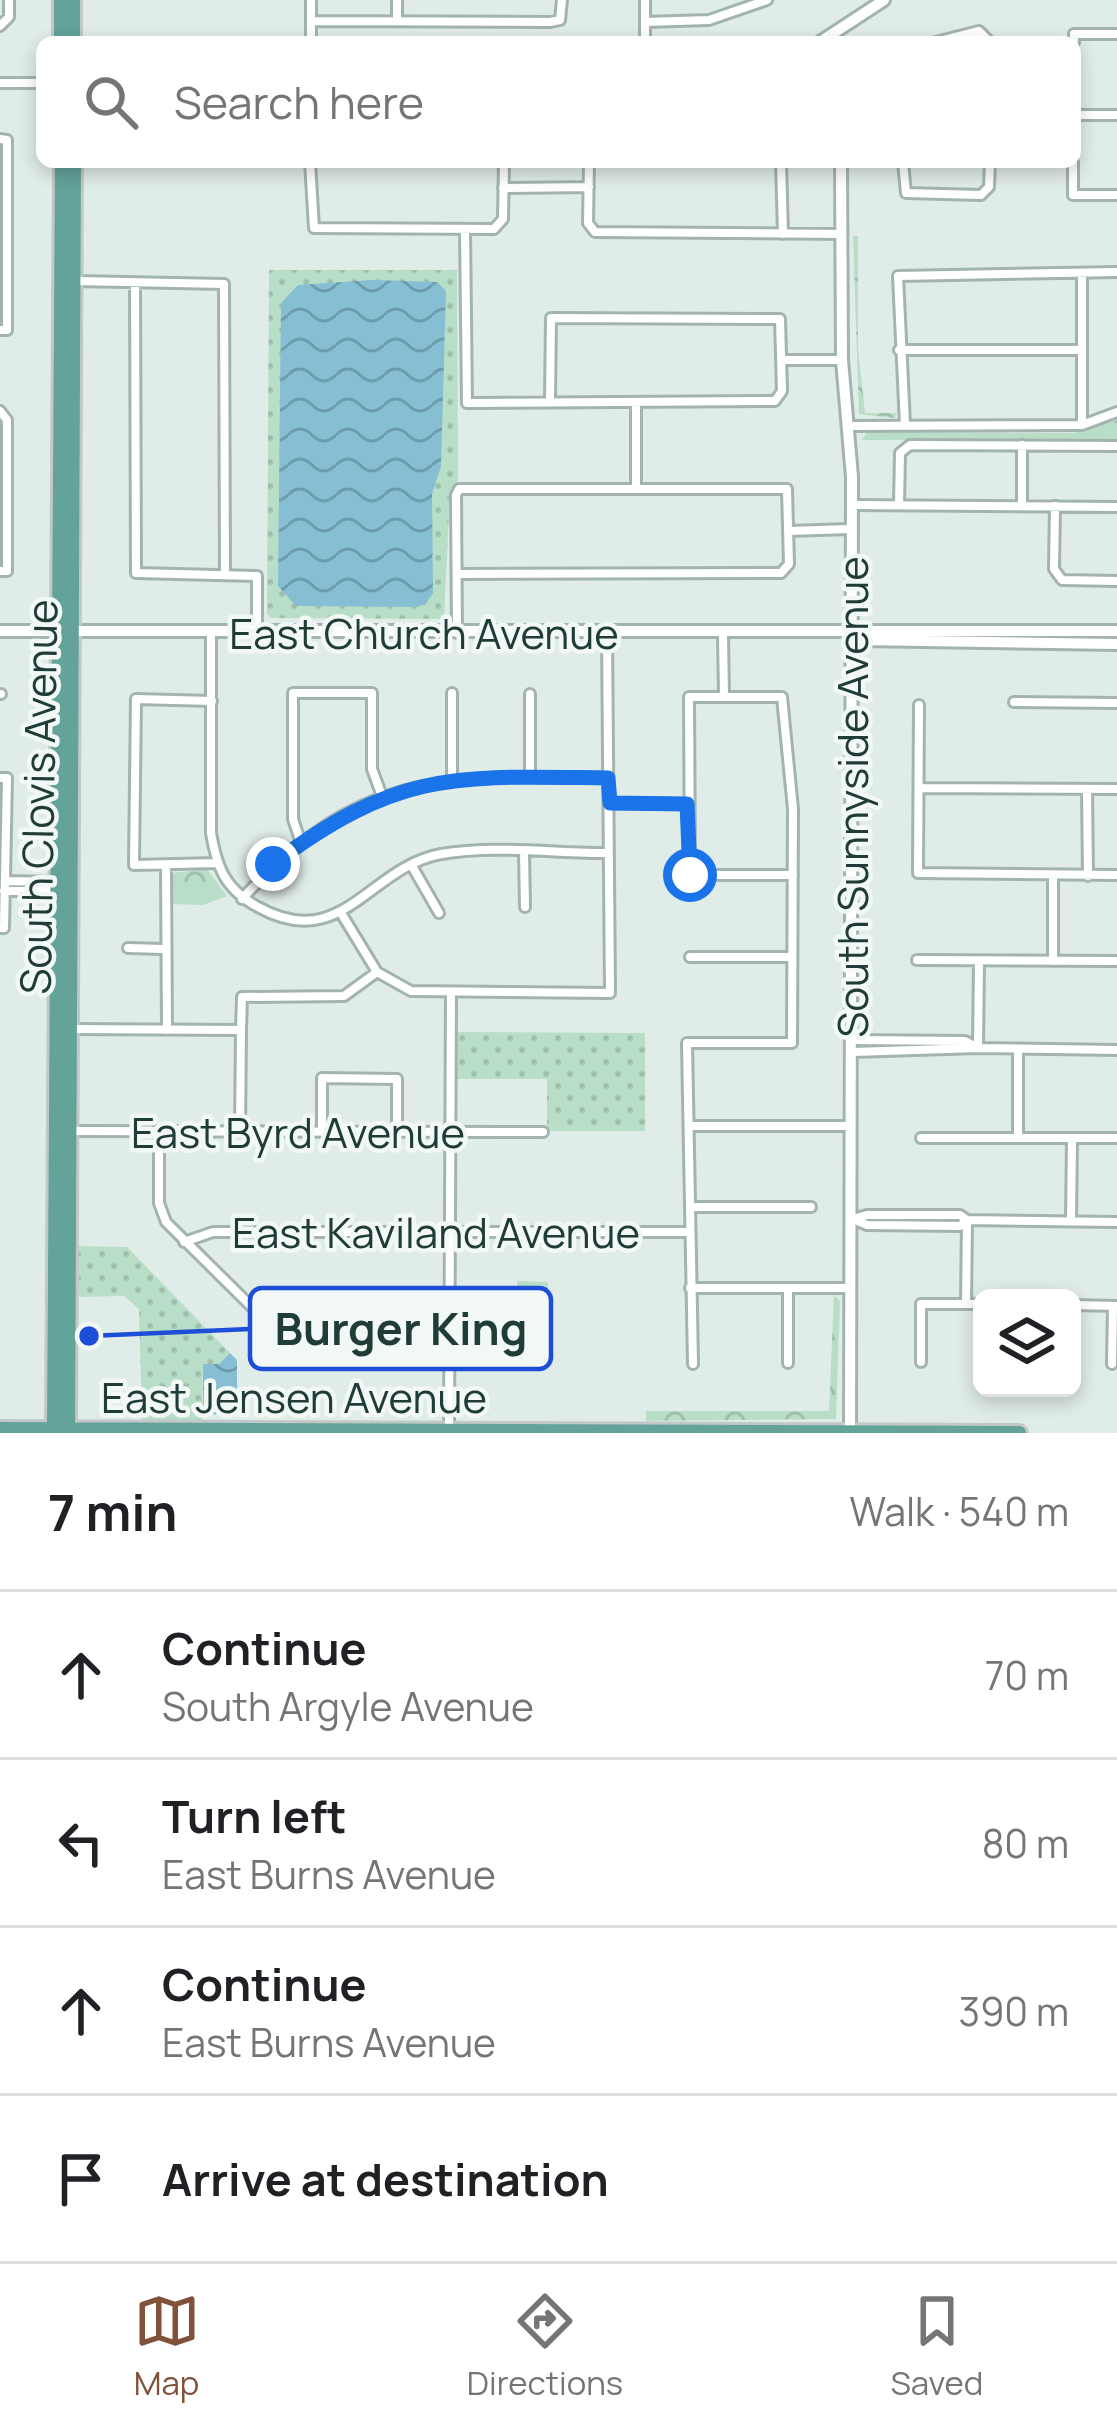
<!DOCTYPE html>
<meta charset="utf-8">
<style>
:root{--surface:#fff;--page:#f2f2f2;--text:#202124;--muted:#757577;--line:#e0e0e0;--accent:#805239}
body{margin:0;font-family:Manrope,sans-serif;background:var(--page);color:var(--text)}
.controls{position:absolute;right:36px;bottom:36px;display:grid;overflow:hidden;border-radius:18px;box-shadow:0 6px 18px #0003}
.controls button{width:108px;height:108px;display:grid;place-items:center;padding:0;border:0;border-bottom:3px solid var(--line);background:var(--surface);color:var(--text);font:60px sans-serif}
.stop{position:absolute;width:36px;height:36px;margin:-27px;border:9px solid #1a73e8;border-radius:50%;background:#fff}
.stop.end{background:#1a73e8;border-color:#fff;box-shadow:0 3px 12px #0008}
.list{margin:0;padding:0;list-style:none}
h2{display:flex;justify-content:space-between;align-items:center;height:156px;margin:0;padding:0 48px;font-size:51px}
h2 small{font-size:39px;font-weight:400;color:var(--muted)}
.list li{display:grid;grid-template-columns:78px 1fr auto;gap:36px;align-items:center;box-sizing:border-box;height:168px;padding:0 48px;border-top:3px solid var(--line)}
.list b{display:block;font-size:45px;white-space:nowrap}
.list p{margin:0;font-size:39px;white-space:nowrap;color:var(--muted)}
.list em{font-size:39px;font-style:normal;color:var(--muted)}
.icon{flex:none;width:66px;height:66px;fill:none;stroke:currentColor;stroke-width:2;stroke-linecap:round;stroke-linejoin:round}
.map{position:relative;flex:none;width:1117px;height:1433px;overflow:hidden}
.search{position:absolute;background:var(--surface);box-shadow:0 6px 18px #0003;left:36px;right:36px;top:36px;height:132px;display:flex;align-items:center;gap:30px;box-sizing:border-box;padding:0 42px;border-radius:18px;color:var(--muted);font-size:45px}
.sheet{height:828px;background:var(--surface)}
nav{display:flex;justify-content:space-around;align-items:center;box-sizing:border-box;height:168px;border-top:3px solid var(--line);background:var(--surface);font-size:33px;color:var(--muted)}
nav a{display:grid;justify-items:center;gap:6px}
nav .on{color:var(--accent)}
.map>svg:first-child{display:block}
</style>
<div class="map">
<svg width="1117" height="1433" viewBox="0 0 1117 1433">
<defs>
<pattern id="grass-dots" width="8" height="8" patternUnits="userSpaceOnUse" patternTransform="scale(3)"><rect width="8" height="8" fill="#b8dec7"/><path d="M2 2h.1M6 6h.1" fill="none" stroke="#9ebfac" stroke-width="1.8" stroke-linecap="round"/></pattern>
<pattern id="forest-crowns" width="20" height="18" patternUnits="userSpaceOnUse" patternTransform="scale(3)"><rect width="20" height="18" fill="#b8dec7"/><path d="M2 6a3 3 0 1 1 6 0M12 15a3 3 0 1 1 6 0" fill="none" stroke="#9ebfac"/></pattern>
<pattern id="water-waves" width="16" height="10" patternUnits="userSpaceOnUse" patternTransform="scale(3)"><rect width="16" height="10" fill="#86bed3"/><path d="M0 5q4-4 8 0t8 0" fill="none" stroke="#6d9cac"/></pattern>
</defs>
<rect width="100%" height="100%" fill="#e0ece8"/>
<!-- grass -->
<path fill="url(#grass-dots)" d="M 269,270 L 457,270 L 458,480 L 450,493 L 444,619 L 271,618 L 267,614 Z
M 454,1032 L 645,1033 L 645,1131 L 547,1131 L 547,1079 L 454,1079 Z
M 78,1246 L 127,1247 L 230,1353 L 219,1364 L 203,1365 L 202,1421 L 142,1420 L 139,1309 L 124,1296 L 79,1297 Z
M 517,1281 L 548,1282 L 548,1326 L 517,1325 Z"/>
<!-- forest -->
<path fill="url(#forest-crowns)" d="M 853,236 L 858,236 L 858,349 L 865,413 L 897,413 L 894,418 L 859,414 Z
M 1117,420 L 1117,441 L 862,440 L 867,432 L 1074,433 Z
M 207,869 L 227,896 L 203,905 L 171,904 L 172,873 Z
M 834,1295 L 840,1301 L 836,1419 L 646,1421 L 646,1411 L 829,1411 Z"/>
<!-- water -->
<path fill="url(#water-waves)" d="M 372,280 L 437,282 L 446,291 L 441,466 L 432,494 L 433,593 L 425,605 L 414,607 L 296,606 L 278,586 L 281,303 L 298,285 Z
M 230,1353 L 237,1360 L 237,1415 L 203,1414 L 203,1364 L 219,1364 Z"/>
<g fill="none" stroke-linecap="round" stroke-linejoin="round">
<!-- minor casing -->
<g stroke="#a3b4b0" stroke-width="14">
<path id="minor" d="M 311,21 L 550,22 L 560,20 L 562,0
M 397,21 L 397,0
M 645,22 L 709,20 L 767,0
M 0,26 L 9,17 L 9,0
M 311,42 L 311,0
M 645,42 L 645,0
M 936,42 L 979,31 L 990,42
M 1074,42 L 1074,34 L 1117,34
M 0,83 L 42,83
M 1075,115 L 1117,115
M 0,139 L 7,140 L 7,330 L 0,330
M 310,162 L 314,228 L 494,229 L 503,219 L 504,162
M 589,162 L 588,223 L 595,232 L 841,234
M 781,162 L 783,234
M 903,162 L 906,193 L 981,195 L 989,187 L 990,162
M 1073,162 L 1073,195 L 1117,195
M 503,188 L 589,187
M 465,229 L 467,403 L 775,401 L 782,391 L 780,319 L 551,318 L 550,401
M 1082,273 L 1082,425
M 75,281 L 224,284 L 225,574
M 135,282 L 136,573 L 257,576 L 257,631
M 899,350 L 1082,350
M 781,360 L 842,360
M 636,402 L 636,487
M 0,411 L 7,420 L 7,571 L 0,571
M 905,425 L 898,276 L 1117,272
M 849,426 L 1082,425 L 1117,412
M 1022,445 L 1022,506
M 852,505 L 1117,507
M 899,505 L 900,453 L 910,445 L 1117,446
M 1055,506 L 1054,569 L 1062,580 L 1117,581
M 788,531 L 850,529
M 457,574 L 781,573 L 789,564 L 787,489 L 459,489 L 456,495 L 457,633
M 211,632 L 211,833 C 217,868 225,889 258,907 C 342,954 369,867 441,854 C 493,845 554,853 608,853
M 723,634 L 724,697
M 452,693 L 452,778
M 0,694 L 1,694
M 530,694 L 530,777
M 212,701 L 136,699 L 134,865 L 216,863
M 1014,702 L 1117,703
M 919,705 L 918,873 L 1117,875
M 0,778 L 7,778 L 4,928 L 0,928
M 919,788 L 1117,789
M 1087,790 L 1088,876
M 610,803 L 687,804
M 301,843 L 293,819 L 293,693 L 372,693 L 372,769 L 382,796
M 524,853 L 525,907
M 412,866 L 439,913
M 166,867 L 167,1030
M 5,881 L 56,882
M 4,891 L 56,891
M 242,899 C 358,771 449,775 608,778
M 341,913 L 377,972 L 411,991 L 610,993 L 607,633
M 128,948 L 163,949
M 690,957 L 792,957
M 917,960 L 1117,961
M 979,961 L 978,1048 L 1117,1050
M 1053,961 L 1053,876
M 69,1029 L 241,1030 L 242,997 L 344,996 L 377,972
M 853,1040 L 965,1041 L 978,1048 L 853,1052
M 691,1126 L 851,1126
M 70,1131 L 543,1132
M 159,1132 L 159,1203 L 166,1222 L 272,1327 L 518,1330
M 240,1132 L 241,1030
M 322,1132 L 322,1078 L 397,1079 L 397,1131
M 921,1138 L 1117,1138
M 1018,1138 L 1018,1051
M 690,1207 L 811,1207
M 853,1219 L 867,1215 L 960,1215 L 967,1220 L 1117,1222
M 853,1219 L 867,1225 L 960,1226 L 967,1220
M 1071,1221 L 1072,1139
M 184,1242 L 213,1232 L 689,1232
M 690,1288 L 850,1288
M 966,1304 L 967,1222
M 1072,1305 L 1116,1306
M 921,1362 L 921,1304 L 982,1304
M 788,1363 L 788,1288
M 693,1364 L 687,1043 L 792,1043 L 793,809 L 782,697 L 689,697 L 690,875 L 793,875
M 1112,1364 L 1113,1306
M 449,1431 L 451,994"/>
</g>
<!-- tertiary casing -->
<g stroke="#a3b4b0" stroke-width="16">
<path id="tertiary" d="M 820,42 L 884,0
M 841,162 L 842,360 L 852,477 L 850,1433
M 0,631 L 1117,631
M 848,635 L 860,640 L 1117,644"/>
</g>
<!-- primary casing -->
<g stroke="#c1c8c7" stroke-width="20">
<path id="primary" d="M 61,0 L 61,42
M 73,0 L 73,42
M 0,1429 L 1019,1433
M 54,1433 L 62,162
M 68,1433 L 74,162"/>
</g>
<!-- minor -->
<use href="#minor" stroke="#fff" stroke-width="8"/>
<!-- tertiary -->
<use href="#tertiary" stroke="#fff" stroke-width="10"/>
<!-- primary -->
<use href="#primary" stroke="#63a39a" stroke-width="14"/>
</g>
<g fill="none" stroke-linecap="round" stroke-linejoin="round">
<!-- route -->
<path stroke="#1a73e8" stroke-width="15" d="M 273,864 C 400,769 457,776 608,778 L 610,803 L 687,804 L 690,875"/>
</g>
<g text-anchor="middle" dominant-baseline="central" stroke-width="9" stroke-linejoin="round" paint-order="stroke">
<!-- street labels -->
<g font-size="42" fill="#203c38" stroke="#f1f8f5">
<text x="424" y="633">East Church Avenue</text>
<text transform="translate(38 797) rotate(-89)">South Clovis Avenue</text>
<text transform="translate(852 797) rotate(-90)">South Sunnyside Avenue</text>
<text x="298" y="1132">East Byrd Avenue</text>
<text x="436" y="1232">East Kaviland Avenue</text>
<text x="294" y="1397">East Jensen Avenue</text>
</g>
</g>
<!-- callouts -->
<path fill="none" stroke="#1d4ed8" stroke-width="4.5" d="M89 1336L250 1329"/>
<circle fill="#1d4ed8" stroke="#f1f8f5" stroke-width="4.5" cx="89" cy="1336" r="12"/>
<rect fill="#f1f8f5" stroke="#1d4ed8" stroke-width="4.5" x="250" y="1288" width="301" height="81" rx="12"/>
<g font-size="45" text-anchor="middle" font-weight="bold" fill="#203c38">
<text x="401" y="1345">Burger King</text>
</g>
</svg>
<div class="controls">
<button><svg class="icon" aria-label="layers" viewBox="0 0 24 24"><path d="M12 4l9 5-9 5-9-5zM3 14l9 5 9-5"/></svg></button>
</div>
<div class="stop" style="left:690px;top:875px"></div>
<div class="stop end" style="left:273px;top:864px"></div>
<div class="search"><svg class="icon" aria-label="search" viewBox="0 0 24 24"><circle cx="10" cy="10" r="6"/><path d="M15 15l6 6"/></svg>Search here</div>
</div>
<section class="sheet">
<h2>7 min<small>Walk · 540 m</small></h2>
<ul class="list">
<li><svg class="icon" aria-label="ahead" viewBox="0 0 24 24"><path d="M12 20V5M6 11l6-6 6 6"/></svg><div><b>Continue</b><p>South Argyle Avenue</p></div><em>70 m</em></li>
<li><svg class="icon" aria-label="left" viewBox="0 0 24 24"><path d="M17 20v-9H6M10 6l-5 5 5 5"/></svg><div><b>Turn left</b><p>East Burns Avenue</p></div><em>80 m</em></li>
<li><svg class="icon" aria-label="ahead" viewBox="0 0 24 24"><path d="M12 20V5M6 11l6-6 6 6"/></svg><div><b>Continue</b><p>East Burns Avenue</p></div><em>390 m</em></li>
<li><svg class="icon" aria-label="arrive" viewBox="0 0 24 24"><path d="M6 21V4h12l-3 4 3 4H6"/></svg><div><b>Arrive at destination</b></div></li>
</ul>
</section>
<nav>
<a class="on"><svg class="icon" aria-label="map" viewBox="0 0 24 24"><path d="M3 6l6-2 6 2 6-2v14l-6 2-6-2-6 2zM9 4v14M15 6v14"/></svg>Map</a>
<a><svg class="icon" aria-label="directions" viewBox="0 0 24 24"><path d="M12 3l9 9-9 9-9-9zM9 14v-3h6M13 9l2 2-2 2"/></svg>Directions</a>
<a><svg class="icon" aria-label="saved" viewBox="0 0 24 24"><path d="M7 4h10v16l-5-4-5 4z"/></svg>Saved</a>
</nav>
